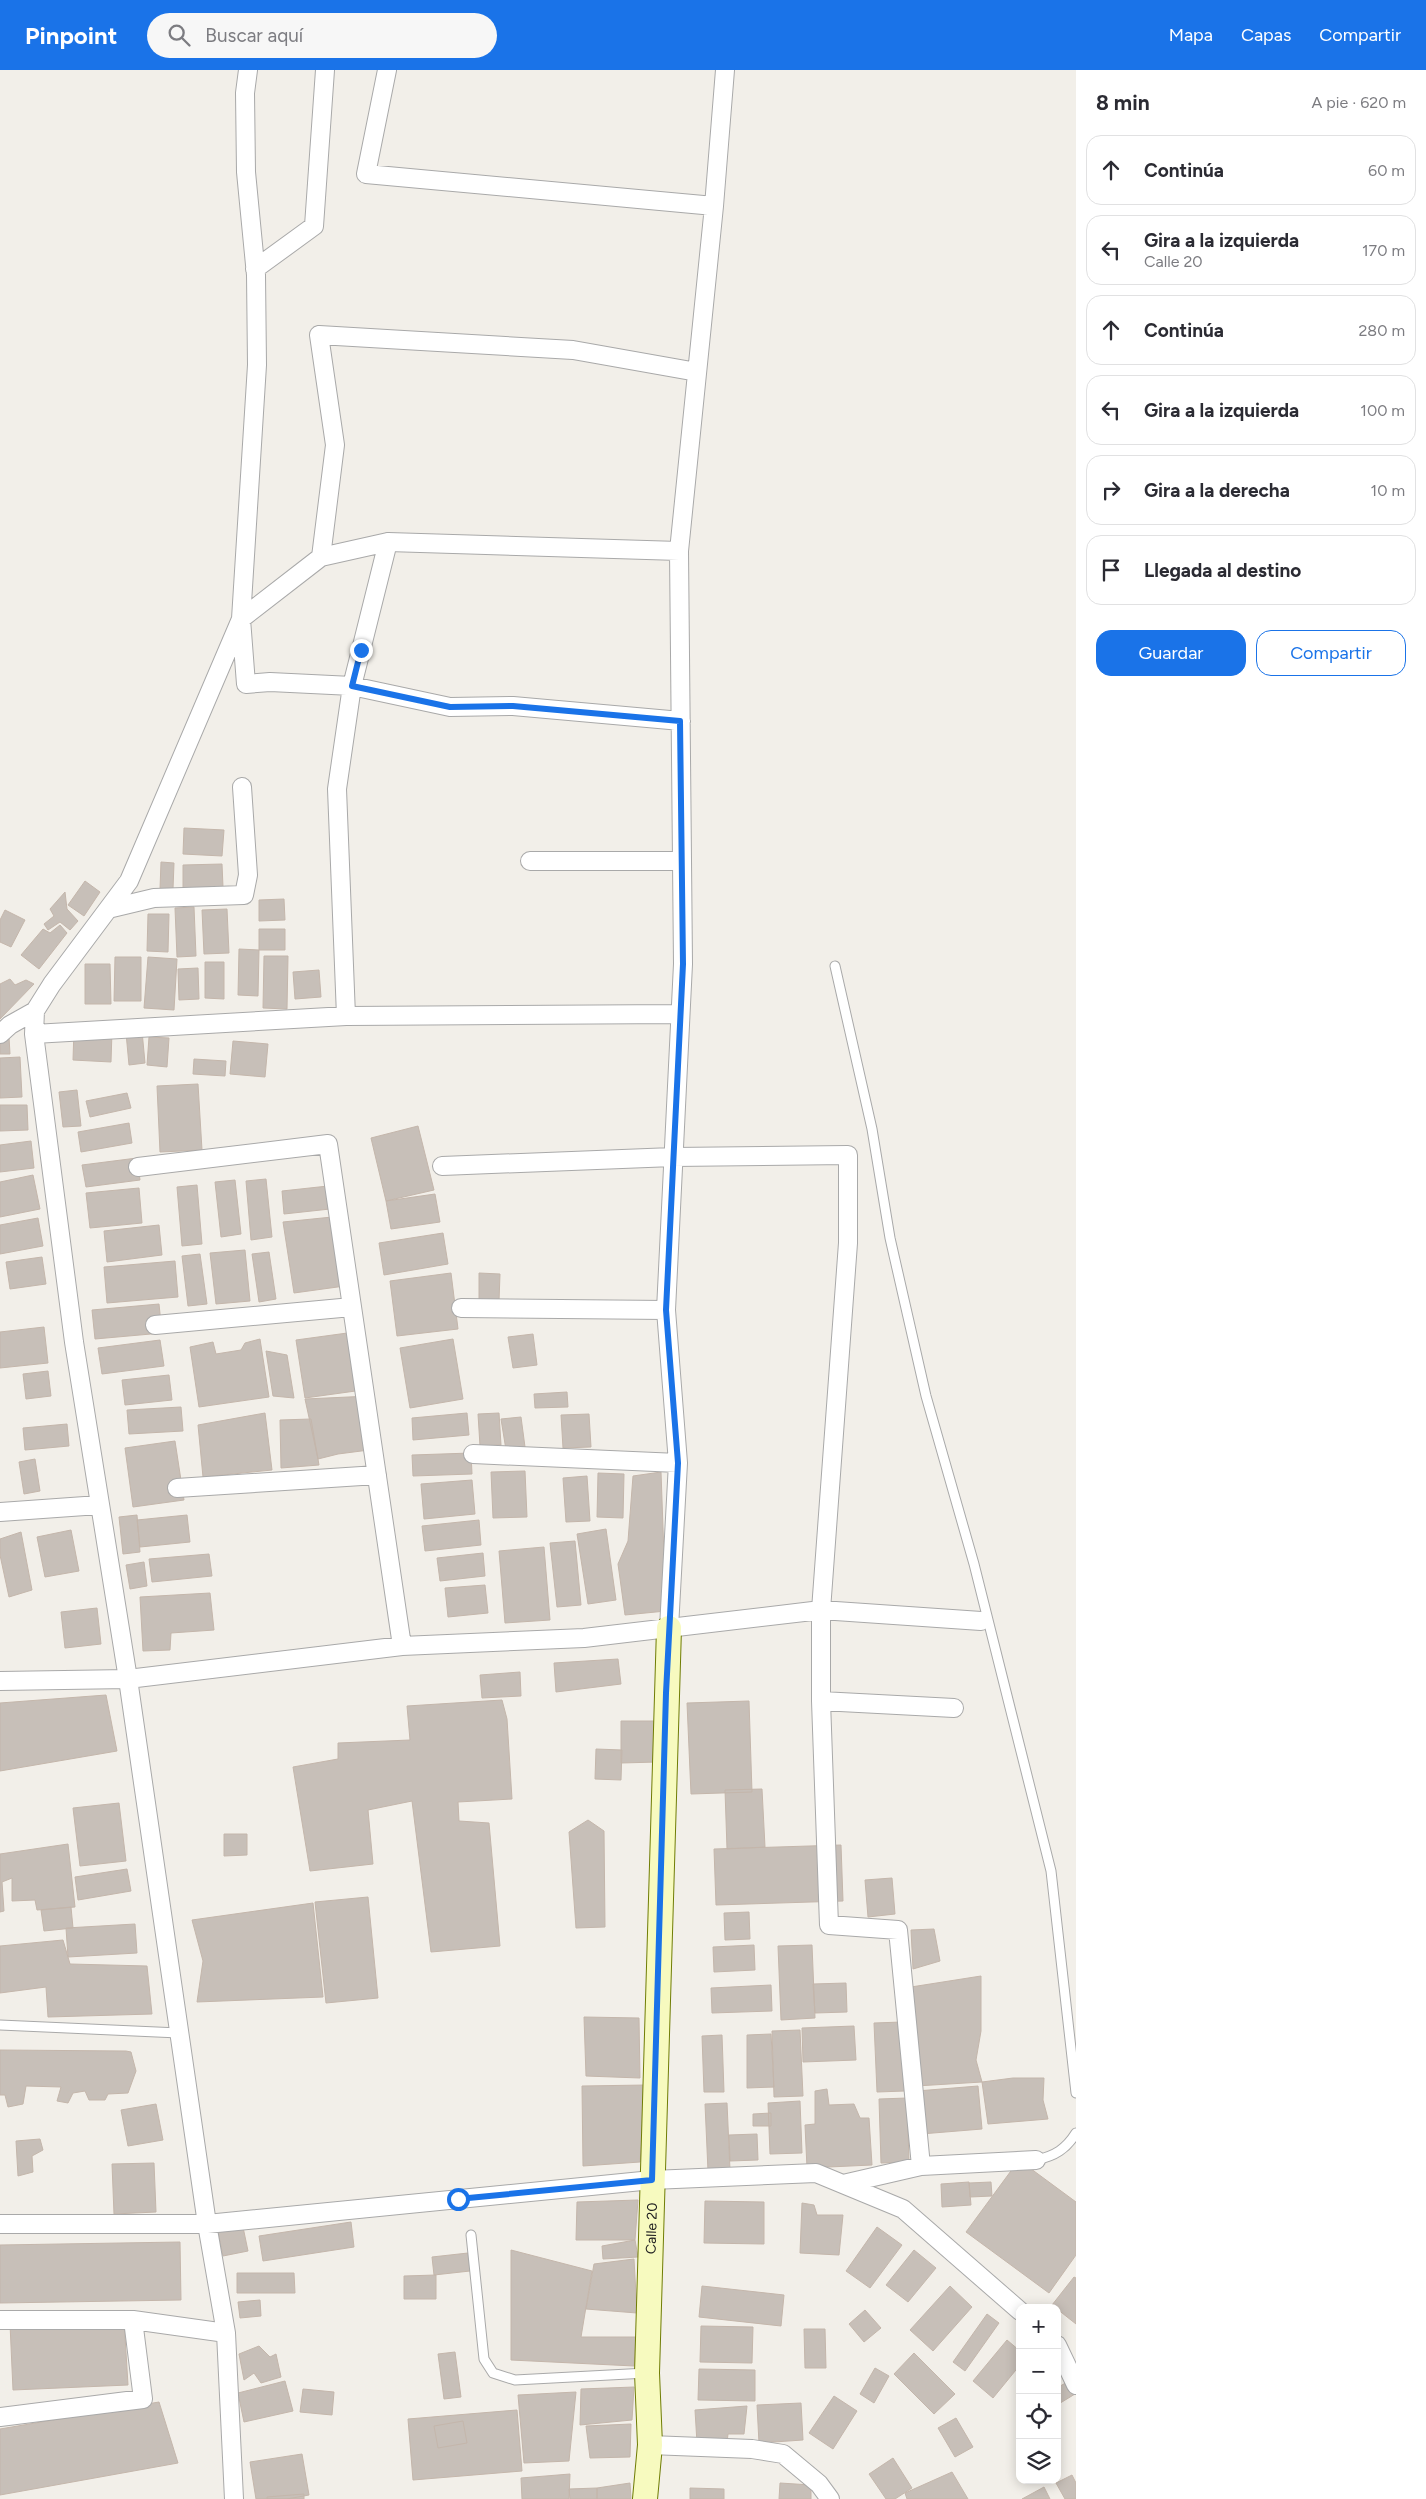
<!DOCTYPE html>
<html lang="es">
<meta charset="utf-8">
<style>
:root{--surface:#fff;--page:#f7f7f7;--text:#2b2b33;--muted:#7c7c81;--line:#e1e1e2;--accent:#1a73e8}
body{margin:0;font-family:Figtree,sans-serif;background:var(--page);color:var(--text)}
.controls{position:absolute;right:15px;bottom:15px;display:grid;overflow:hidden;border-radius:10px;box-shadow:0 2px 12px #0003}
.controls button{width:45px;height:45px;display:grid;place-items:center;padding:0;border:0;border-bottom:1px solid var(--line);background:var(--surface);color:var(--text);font:25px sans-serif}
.stop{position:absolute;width:15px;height:15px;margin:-11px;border:4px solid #1a73e8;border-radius:50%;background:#fff}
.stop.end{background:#1a73e8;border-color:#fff;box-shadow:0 1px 5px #0008}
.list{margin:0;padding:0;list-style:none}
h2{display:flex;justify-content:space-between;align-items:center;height:65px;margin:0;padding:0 20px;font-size:21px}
h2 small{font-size:16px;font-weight:400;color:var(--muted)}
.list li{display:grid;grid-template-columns:32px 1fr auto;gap:15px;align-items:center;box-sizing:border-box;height:70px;margin:0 10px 10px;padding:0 10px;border:1px solid var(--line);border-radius:15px}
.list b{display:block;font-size:19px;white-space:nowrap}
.list p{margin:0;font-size:16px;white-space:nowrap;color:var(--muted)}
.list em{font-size:16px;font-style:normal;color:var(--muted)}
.actions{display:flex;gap:10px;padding:15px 20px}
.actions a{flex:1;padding:11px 0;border:1px solid var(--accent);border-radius:15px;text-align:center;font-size:18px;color:var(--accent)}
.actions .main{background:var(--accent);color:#fff}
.icon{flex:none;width:28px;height:28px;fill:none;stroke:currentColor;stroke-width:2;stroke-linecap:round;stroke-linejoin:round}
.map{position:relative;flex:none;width:1076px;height:2429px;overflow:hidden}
header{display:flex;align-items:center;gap:30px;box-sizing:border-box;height:70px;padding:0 25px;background:var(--accent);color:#fff}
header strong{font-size:24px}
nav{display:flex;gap:28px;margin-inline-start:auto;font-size:18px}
.search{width:350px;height:45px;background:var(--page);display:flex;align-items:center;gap:12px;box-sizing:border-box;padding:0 18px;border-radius:28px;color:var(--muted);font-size:19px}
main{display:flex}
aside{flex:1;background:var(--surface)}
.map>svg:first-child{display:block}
</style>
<header>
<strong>Pinpoint</strong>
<div class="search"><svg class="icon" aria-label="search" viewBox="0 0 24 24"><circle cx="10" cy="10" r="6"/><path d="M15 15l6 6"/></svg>Buscar aquí</div>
<nav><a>Mapa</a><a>Capas</a><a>Compartir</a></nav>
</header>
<main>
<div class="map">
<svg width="1076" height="2429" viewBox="0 0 1076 2429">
<rect width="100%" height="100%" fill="#f2efe9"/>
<!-- building -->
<path fill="#c7bfb8" stroke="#c4b6ab" d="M 184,758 L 224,760 L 222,786 L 183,784 Z
M 161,792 L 174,793 L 173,819 L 160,819 Z
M 222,794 L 223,817 L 183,818 L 183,795 Z
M 85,811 L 100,822 L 84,846 L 68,835 Z
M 65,822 L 67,839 L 78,851 L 70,860 L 60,852 L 48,860 L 44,854 L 54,846 L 50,839 Z
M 284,829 L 285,850 L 259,851 L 259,830 Z
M 194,837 L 196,886 L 177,887 L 175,838 Z
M 227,839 L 229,883 L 204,884 L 202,840 Z
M 5,840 L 25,850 L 11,877 L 0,872 L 0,850 Z
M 148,844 L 169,844 L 168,882 L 147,881 Z
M 60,855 L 67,863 L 39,899 L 21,885 L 43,859 L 50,863 Z
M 259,859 L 285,859 L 285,880 L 259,880 Z
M 239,879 L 259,880 L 258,926 L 238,925 Z
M 264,886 L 288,886 L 287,939 L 263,938 Z
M 115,887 L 141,887 L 141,931 L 114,931 Z
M 148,887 L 177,889 L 174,940 L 144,938 Z
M 205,892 L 224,892 L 224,929 L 205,928 Z
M 85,894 L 110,894 L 111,934 L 85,934 Z
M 198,898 L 199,929 L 179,930 L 178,899 Z
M 319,900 L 321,927 L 295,929 L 293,902 Z
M 10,909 L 15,915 L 26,910 L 34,914 L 0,949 L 0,914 Z
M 74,959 L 112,961 L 111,992 L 73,990 Z
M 142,961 L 145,993 L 129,995 L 126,963 Z
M 9,967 L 10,984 L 0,984 L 0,968 Z
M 149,967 L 169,968 L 167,997 L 147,995 Z
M 233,971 L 268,974 L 265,1007 L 230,1004 Z
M 20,987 L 22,1027 L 0,1028 L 0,988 Z
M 194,989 L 226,991 L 225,1006 L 193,1004 Z
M 198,1014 L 202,1080 L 160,1082 L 157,1016 Z
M 77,1020 L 81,1056 L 63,1057 L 59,1022 Z
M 127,1023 L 131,1038 L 90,1047 L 86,1031 Z
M 0,1035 L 27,1035 L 28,1060 L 0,1061 Z
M 129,1053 L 132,1073 L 81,1082 L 78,1062 Z
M 418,1056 L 434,1120 L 386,1131 L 371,1068 Z
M 31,1071 L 34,1098 L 0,1102 L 0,1075 Z
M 137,1088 L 140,1110 L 86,1117 L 82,1095 Z
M 33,1105 L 40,1139 L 0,1147 L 0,1112 Z
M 266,1109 L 272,1167 L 251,1170 L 246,1111 Z
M 235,1110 L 241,1164 L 221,1167 L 215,1112 Z
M 197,1115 L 202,1174 L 182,1176 L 177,1117 Z
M 328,1116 L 330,1139 L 284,1144 L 282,1121 Z
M 139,1118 L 142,1153 L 90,1158 L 86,1123 Z
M 435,1124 L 440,1152 L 391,1159 L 386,1131 Z
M 342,1146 L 352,1215 L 294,1223 L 283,1152 Z
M 38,1148 L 43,1176 L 0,1184 L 0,1155 Z
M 159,1155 L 162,1185 L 107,1192 L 104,1161 Z
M 443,1163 L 448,1194 L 384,1205 L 379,1173 Z
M 245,1180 L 250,1231 L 216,1234 L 210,1183 Z
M 269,1182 L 276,1229 L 259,1232 L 252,1184 Z
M 200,1184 L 207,1234 L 188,1236 L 182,1186 Z
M 42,1187 L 46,1214 L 10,1219 L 6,1192 Z
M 175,1191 L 178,1227 L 107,1233 L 104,1197 Z
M 451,1203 L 458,1259 L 397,1266 L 390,1211 Z
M 479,1203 L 500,1204 L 499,1231 L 479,1231 Z
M 159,1234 L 162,1263 L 95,1269 L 92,1240 Z
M 44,1257 L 48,1293 L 0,1298 L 0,1262 Z
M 362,1261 L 370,1319 L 305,1328 L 296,1270 Z
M 533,1264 L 537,1295 L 513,1298 L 508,1267 Z
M 260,1269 L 269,1327 L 199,1337 L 190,1277 L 213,1272 L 216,1284 L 241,1280 L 245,1273 Z
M 453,1269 L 463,1329 L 410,1338 L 400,1278 Z
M 160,1270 L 164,1296 L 102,1304 L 98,1278 Z
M 266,1281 L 287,1285 L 294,1328 L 273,1326 Z
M 48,1301 L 51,1326 L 26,1329 L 23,1304 Z
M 169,1305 L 172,1330 L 125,1335 L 122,1310 Z
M 567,1322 L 568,1337 L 535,1338 L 534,1324 Z
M 370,1326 L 369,1380 L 338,1384 L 318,1389 L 305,1329 Z
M 181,1337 L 183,1361 L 129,1364 L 127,1340 Z
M 265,1343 L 272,1400 L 203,1407 L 198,1355 Z
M 467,1343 L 469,1365 L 413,1370 L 412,1348 Z
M 499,1343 L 501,1375 L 480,1376 L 478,1344 Z
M 589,1344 L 591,1377 L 563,1378 L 561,1345 Z
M 521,1347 L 525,1377 L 506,1380 L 501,1349 Z
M 311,1349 L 319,1395 L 281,1398 L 280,1350 Z
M 67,1354 L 69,1376 L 25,1380 L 23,1358 Z
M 175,1371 L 184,1430 L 133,1437 L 125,1378 Z
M 471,1383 L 472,1404 L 413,1406 L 412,1385 Z
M 35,1389 L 40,1421 L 24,1424 L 19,1392 Z
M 525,1401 L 527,1447 L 493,1448 L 491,1402 Z
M 661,1402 L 666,1541 L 625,1545 L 618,1494 L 628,1471 L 633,1406 Z
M 598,1403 L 624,1404 L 623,1448 L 597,1447 Z
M 587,1406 L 590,1451 L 566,1452 L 563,1408 Z
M 472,1410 L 475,1444 L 424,1449 L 421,1414 Z
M 137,1445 L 140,1482 L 123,1484 L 119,1447 Z
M 187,1445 L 190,1472 L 140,1477 L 137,1450 Z
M 479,1450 L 481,1475 L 425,1481 L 422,1456 Z
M 606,1459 L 616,1530 L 588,1534 L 577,1464 Z
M 71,1460 L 79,1501 L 45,1507 L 37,1467 Z
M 21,1462 L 32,1520 L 9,1527 L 0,1485 L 0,1469 Z
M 575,1471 L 581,1535 L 557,1537 L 550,1473 Z
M 544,1477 L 550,1550 L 505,1553 L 499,1481 Z
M 483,1483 L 485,1506 L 440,1511 L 437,1488 Z
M 209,1484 L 212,1506 L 152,1512 L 149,1489 Z
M 144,1492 L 147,1516 L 130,1519 L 126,1495 Z
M 485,1515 L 488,1543 L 448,1547 L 445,1518 Z
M 210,1523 L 214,1560 L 171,1563 L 170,1580 L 143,1581 L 140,1527 Z
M 97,1538 L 101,1574 L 65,1578 L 61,1542 Z
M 618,1589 L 621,1614 L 556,1622 L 554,1593 Z
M 520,1602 L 521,1626 L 482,1628 L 480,1605 Z
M 106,1625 L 117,1681 L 0,1701 L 0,1633 Z
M 502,1630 L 507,1649 L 512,1729 L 458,1732 L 459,1751 L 489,1753 L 500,1876 L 431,1882 L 412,1731 L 368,1740 L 373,1794 L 310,1801 L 293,1697 L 338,1689 L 338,1673 L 410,1670 L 407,1636 Z
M 749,1631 L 752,1722 L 691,1724 L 687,1633 Z
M 621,1651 L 657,1651 L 657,1692 L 621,1693 Z
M 596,1679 L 622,1680 L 621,1710 L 595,1709 Z
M 762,1719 L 765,1777 L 727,1779 L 725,1720 Z
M 119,1733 L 126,1791 L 80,1796 L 73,1738 Z
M 588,1750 L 604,1761 L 605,1857 L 576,1858 L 569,1762 Z
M 224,1764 L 247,1764 L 247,1785 L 224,1786 Z
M 68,1774 L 75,1837 L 37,1840 L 35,1830 L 12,1831 L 12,1808 L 2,1812 L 4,1841 L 0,1842 L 0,1784 Z
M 841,1775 L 843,1831 L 716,1835 L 714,1779 Z
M 127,1799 L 131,1821 L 78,1830 L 75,1807 Z
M 892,1808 L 895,1844 L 868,1847 L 865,1810 Z
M 368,1827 L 378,1928 L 326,1933 L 315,1832 Z
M 313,1833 L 323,1927 L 197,1932 L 203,1891 L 192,1850 Z
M 71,1837 L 73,1858 L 44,1861 L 41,1840 Z
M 749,1842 L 750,1869 L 725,1870 L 724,1843 Z
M 135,1854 L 137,1883 L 68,1887 L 66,1858 Z
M 934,1859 L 940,1891 L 913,1899 L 911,1860 Z
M 63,1870 L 70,1894 L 147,1896 L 152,1944 L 48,1947 L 46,1917 L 0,1923 L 0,1876 Z
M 754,1875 L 755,1900 L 714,1902 L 713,1877 Z
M 812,1875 L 815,1948 L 781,1950 L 778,1876 Z
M 981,1906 L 981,1961 L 976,1990 L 982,2012 L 916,2016 L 911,1917 Z
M 846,1913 L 847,1942 L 815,1943 L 813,1914 Z
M 771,1915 L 772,1941 L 712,1943 L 711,1918 Z
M 584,1947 L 639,1948 L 640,2008 L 586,2006 Z
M 902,1952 L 905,2021 L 877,2022 L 874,1953 Z
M 854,1956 L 856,1990 L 803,1992 L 802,1958 Z
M 800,1960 L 803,2026 L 774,2027 L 772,1961 Z
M 771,1964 L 774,2017 L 747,2018 L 747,1965 Z
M 722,1965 L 724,2022 L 704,2022 L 702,1966 Z
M 0,1980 L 126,1981 L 131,1982 L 136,2001 L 128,2023 L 108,2024 L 105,2030 L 89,2030 L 85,2021 L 73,2023 L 68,2033 L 57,2031 L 61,2017 L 26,2016 L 23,2034 L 8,2037 L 5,2025 L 0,2025 Z
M 1013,2008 L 1044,2008 L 1043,2030 L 1048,2049 L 988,2054 L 982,2012 Z
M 646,2015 L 640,2092 L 583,2096 L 582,2016 Z
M 978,2016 L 982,2059 L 921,2064 L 917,2021 Z
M 827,2019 L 829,2035 L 854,2034 L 860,2048 L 869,2048 L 872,2095 L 807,2098 L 805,2055 L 815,2054 L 815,2021 Z
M 907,2028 L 909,2092 L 881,2093 L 879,2029 Z
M 800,2031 L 802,2083 L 770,2084 L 768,2033 Z
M 727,2033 L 730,2100 L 708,2101 L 705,2034 Z
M 156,2034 L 163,2070 L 128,2076 L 121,2040 Z
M 771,2043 L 771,2056 L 753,2056 L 753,2044 Z
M 757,2064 L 758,2090 L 730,2091 L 729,2065 Z
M 40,2069 L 43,2080 L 32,2086 L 33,2102 L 18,2106 L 16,2071 Z
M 1019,2090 L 1076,2132 L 1076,2185 L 1049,2223 L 966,2162 Z
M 154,2093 L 156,2142 L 114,2144 L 112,2094 Z
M 969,2112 L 971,2135 L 942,2137 L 941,2114 Z
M 991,2112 L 992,2126 L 970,2127 L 969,2113 Z
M 638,2130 L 635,2170 L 576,2170 L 577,2132 Z
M 705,2131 L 764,2132 L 764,2174 L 704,2173 Z
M 802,2133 L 814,2135 L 817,2145 L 843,2145 L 839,2185 L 800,2183 Z
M 351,2152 L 354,2177 L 263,2191 L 259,2166 Z
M 243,2157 L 248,2181 L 223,2186 L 218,2162 Z
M 877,2157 L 902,2175 L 870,2218 L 846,2201 Z
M 635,2170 L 638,2187 L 603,2189 L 602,2176 Z
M 180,2172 L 181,2230 L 0,2233 L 0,2175 Z
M 511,2180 L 592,2201 L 581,2267 L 636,2267 L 634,2296 L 511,2290 Z
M 914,2180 L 936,2198 L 908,2232 L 886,2215 Z
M 468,2183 L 470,2201 L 434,2205 L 432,2187 Z
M 634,2189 L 637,2243 L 586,2239 L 594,2194 Z
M 237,2203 L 294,2203 L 295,2223 L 237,2223 Z
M 436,2205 L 436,2229 L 404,2229 L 404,2206 Z
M 1074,2207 L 1076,2208 L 1076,2254 L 1052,2235 Z
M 702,2216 L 784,2225 L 781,2256 L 699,2247 Z
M 950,2216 L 972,2237 L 933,2281 L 910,2260 Z
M 260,2230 L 261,2246 L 240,2248 L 238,2232 Z
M 865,2240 L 881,2258 L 864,2272 L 849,2254 Z
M 987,2244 L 999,2253 L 965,2301 L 953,2292 Z
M 124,2250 L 128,2315 L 13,2320 L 10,2254 Z
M 701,2256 L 753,2257 L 752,2293 L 700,2292 Z
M 804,2259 L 825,2259 L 826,2298 L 805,2298 Z
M 1007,2270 L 1020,2281 L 1020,2295 L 993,2328 L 973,2311 Z
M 259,2276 L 270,2287 L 276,2284 L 281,2307 L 261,2313 L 254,2303 L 244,2310 L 239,2284 Z
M 455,2282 L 461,2327 L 444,2329 L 438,2284 Z
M 914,2283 L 955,2324 L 934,2344 L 894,2304 Z
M 875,2298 L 889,2306 L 874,2333 L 860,2324 Z
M 699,2299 L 755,2300 L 755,2331 L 698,2330 Z
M 285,2311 L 293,2341 L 244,2352 L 238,2323 Z
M 1067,2312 L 1075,2324 L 1057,2335 L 1057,2318 Z
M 634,2317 L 632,2350 L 580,2355 L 581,2319 Z
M 303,2319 L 334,2322 L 332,2345 L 300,2342 Z
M 576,2322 L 569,2391 L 524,2393 L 518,2325 Z
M 834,2326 L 857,2341 L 833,2379 L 809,2363 Z
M 159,2332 L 178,2393 L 0,2425 L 0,2359 Z
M 801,2333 L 803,2370 L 759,2373 L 757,2335 Z
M 747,2336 L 744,2364 L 728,2364 L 727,2373 L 697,2373 L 695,2340 Z
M 517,2340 L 522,2401 L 413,2410 L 408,2349 Z
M 956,2348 L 973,2377 L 955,2387 L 938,2358 Z
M 463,2351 L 467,2373 L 438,2378 L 434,2356 Z
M 631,2354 L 630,2387 L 590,2388 L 586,2356 Z
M 302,2384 L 309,2425 L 287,2429 L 256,2429 L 250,2392 Z
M 893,2388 L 912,2418 L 895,2429 L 886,2429 L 869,2404 Z
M 952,2402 L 968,2429 L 907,2429 L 905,2423 Z
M 570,2404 L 569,2429 L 522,2429 L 521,2408 Z
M 1072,2405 L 1076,2413 L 1076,2429 L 1065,2429 L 1056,2413 Z
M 630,2413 L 631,2429 L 597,2429 L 597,2418 Z
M 780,2413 L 811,2415 L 811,2429 L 779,2429 Z
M 1044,2417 L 1050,2429 L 1022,2429 Z
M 597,2418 L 597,2429 L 570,2429 L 569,2419 Z
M 690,2418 L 724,2419 L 724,2429 L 690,2429 Z
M 304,2424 L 304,2429 L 267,2429 L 267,2427 Z"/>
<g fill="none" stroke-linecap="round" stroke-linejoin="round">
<!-- lane casing -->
<g stroke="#a9a9a9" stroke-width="11">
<path id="lane" d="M 835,896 L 872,1059 L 890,1168 L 926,1326 L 974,1494 L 1051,1801 L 1076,2023
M 0,1955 L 179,1963
M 1036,2090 C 1055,2086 1066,2079 1076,2063
M 471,2165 L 484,2289 L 493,2303 L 515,2310 L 647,2303"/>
</g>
<!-- street casing -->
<g stroke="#a9a9a9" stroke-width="20">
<path id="street" d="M 248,0 L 245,23 L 246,102 L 256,205 L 257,295 L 241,549 L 246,614 L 270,612 L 352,616 L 450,637 L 513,636 L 681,651
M 387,0 L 366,104 L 714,136
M 255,199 L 314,156 L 325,0
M 321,487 L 388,472 L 679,481
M 530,791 L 682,791
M 108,839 L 154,828 L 244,825 L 248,805 L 242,717
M 346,946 L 337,719 L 352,616 L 388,472
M 0,964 L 10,955 L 35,941
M 34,964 L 346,946 L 680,944
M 442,1096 L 673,1087 L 848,1085 L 848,1173 L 821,1540 L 821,1631 L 829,1855 L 898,1860 L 921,2096
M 138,1097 L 328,1074 L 402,1576
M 461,1238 L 666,1240
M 155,1255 L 352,1237
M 473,1384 L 678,1393
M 177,1418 L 377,1405
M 0,1442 L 99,1435
M 669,1558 L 678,1393 L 666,1240 L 683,894 L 679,481 L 714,136 L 725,0
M 0,1611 L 128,1609 L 402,1576 L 584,1568 L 821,1540 L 981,1551
M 821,1631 L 954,1638
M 843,2114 L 921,2096 L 1036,2090
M 0,2154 L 207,2154 L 652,2110 L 816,2103 L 903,2139 L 1020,2241
M 0,2250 L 133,2250 L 226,2263
M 1057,2275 L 1076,2315
M 0,2347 L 143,2329 L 133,2250
M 650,2375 L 752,2379 L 783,2384 L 819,2414 L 830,2429
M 234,2429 L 226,2263 L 207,2154 L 128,1609 L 74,1272 L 34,964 L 35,941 L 52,914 L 129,811 L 241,549 L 321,487 L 335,375 L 319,265 L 573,280 L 697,302"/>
</g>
<!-- secondary casing -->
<g stroke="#707d05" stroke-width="26">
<g id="secondary">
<path id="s1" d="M 645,2429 L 650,2375 L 647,2303 L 669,1558"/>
</g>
</g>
<!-- lane -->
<use href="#lane" stroke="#fff" stroke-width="9"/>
<!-- street -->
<use href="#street" stroke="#fff" stroke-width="18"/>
<!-- secondary -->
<use href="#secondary" stroke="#f7fabf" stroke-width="24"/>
</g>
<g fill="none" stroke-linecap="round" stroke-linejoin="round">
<!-- route -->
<path stroke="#1a73e8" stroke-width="6" d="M 361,580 L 352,616 L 450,637 L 513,636 L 680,651 L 683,894 L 666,1240 L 678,1393 L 666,1623 L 652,2110 L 458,2129"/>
</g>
<g text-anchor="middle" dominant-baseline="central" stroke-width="4.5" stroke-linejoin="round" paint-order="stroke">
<!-- street labels -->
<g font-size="14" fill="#222" stroke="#fff">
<text stroke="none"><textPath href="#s1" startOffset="271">Calle 20</textPath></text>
</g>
</g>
</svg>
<div class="controls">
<button>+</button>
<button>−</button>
<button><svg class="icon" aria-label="locate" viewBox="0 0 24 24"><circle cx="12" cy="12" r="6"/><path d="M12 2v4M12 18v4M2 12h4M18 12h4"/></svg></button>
<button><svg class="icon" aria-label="layers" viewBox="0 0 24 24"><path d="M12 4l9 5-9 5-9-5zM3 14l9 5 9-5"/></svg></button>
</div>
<div class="stop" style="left:458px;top:2129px"></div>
<div class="stop end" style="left:361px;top:580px"></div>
</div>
<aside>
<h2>8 min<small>A pie · 620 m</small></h2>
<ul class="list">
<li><svg class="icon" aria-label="ahead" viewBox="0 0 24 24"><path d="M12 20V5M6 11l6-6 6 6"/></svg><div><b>Continúa</b></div><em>60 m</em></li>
<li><svg class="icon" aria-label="left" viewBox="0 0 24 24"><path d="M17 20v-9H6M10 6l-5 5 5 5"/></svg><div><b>Gira a la izquierda</b><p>Calle 20</p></div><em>170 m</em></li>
<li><svg class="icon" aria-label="ahead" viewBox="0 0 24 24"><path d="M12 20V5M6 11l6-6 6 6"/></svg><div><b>Continúa</b></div><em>280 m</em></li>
<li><svg class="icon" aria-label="left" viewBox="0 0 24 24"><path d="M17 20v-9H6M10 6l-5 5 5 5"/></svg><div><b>Gira a la izquierda</b></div><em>100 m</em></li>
<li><svg class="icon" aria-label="right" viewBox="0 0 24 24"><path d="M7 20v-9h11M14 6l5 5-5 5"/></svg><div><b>Gira a la derecha</b></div><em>10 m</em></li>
<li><svg class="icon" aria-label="arrive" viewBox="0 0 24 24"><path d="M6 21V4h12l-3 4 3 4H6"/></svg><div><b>Llegada al destino</b></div></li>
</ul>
<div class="actions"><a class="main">Guardar</a><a>Compartir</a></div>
</aside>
</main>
